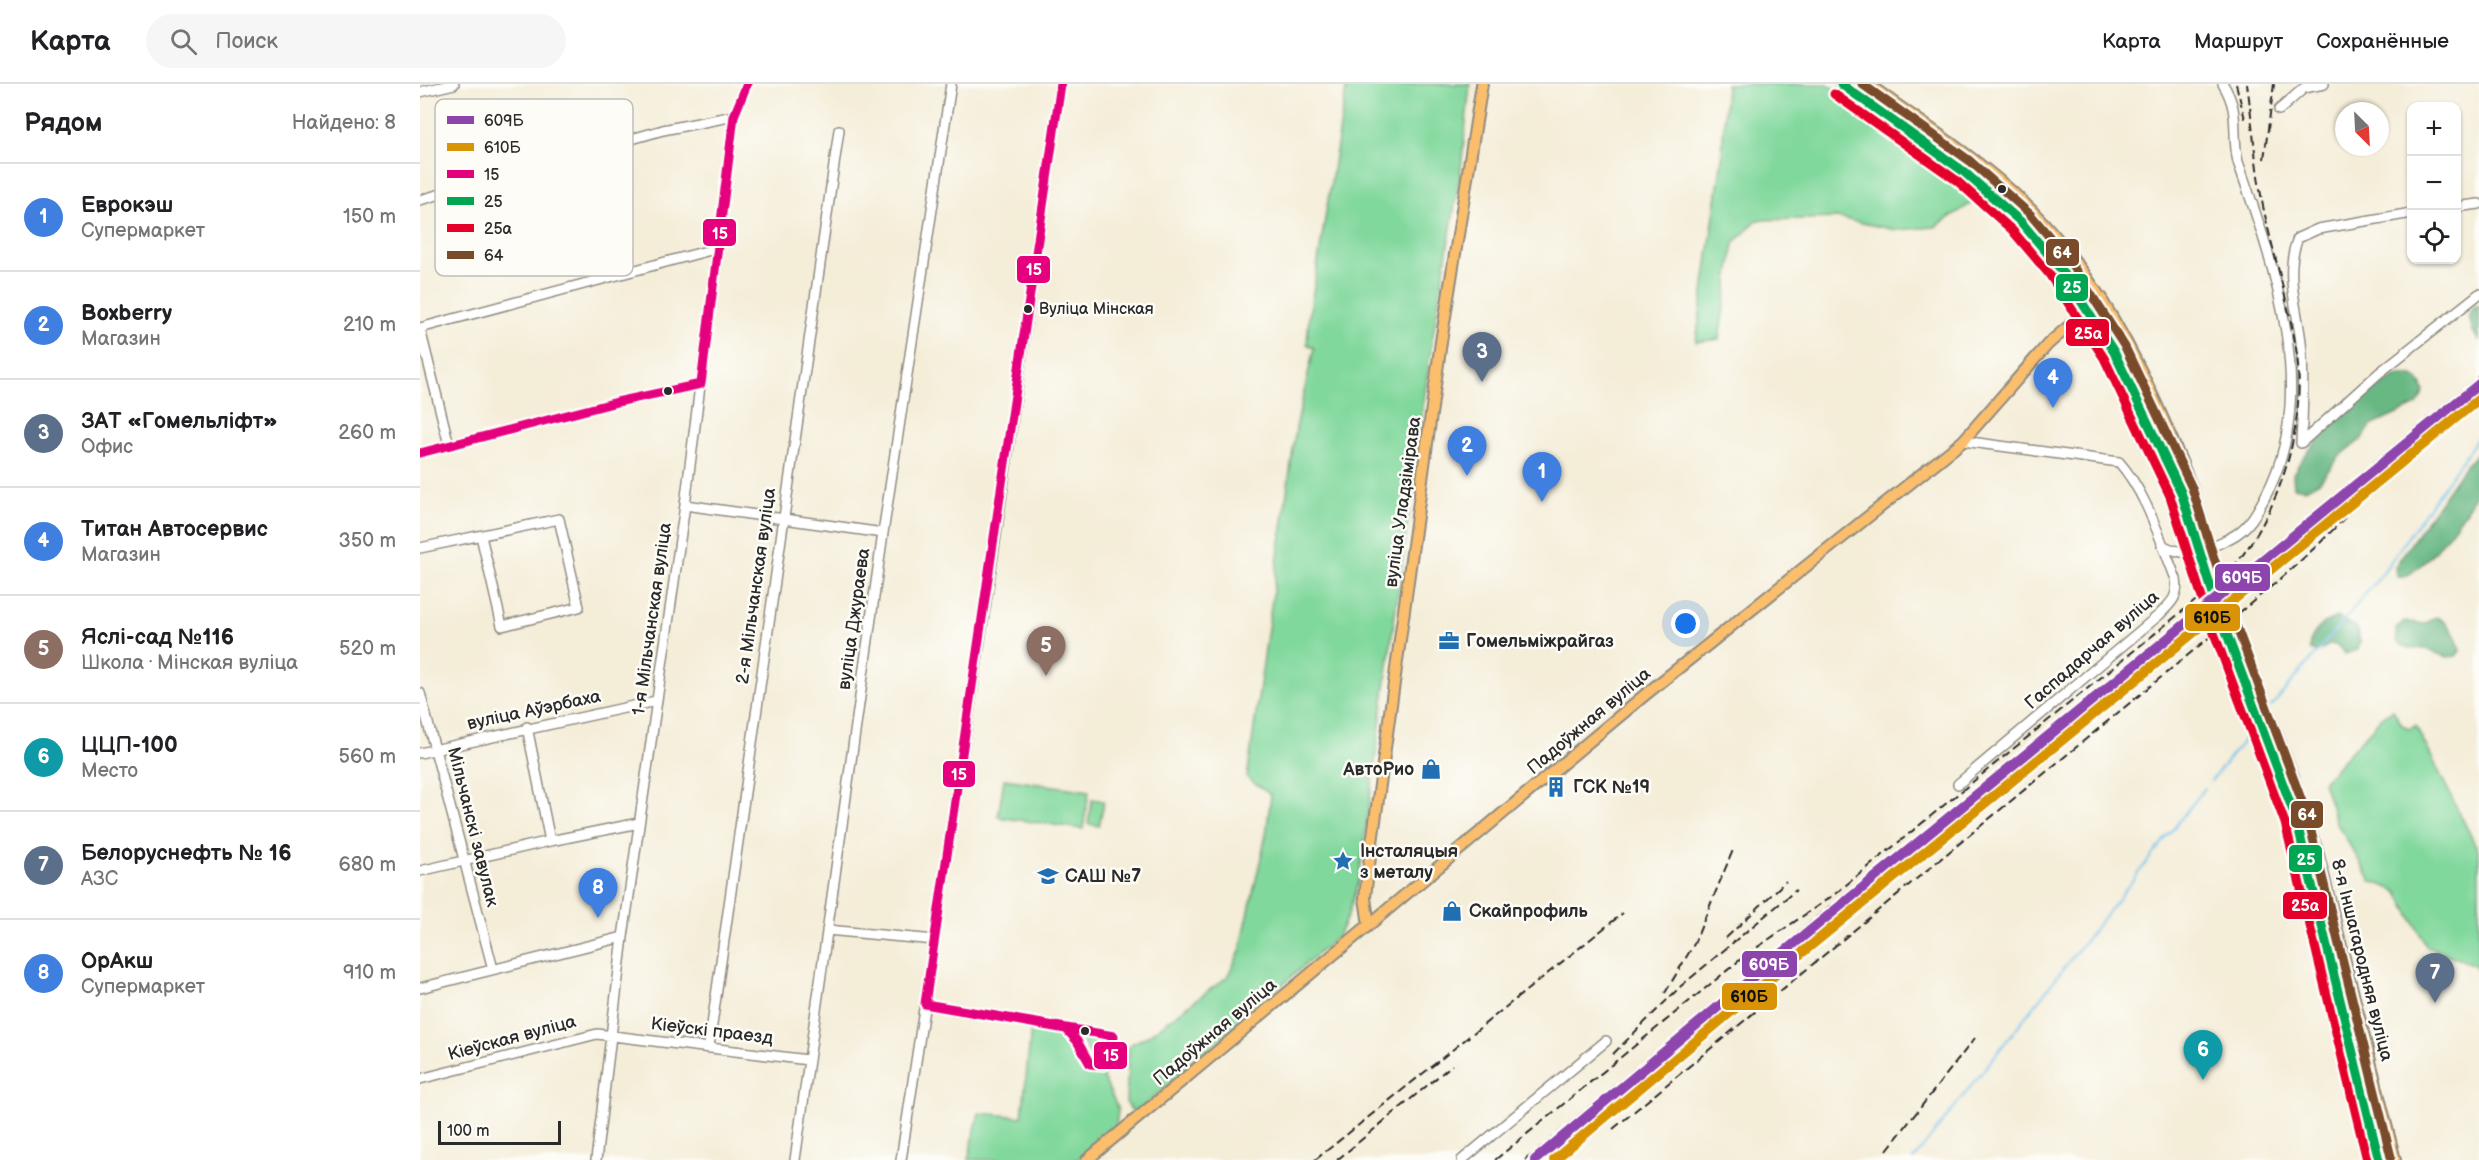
<!DOCTYPE html>
<html lang="ru">
<meta charset="utf-8">
<style>
:root{--surface:#fff;--page:#f6f6f6;--text:#202124;--muted:#757577;--line:#e0e0e0;--accent:#1f6fb2}
body{margin:0;font-family:"Balsamiq Sans",sans-serif;background:var(--page);color:var(--text)}
.controls{position:absolute;right:18px;top:18px;display:grid;overflow:hidden;border-radius:12px;box-shadow:0 2px 4px #0004}
.controls button{width:54px;height:54px;display:grid;place-items:center;padding:0;border:0;border-bottom:2px solid var(--line);background:var(--surface);color:var(--text);font:30px sans-serif}
.compass{position:absolute;left:1915px;top:18px;width:54px;height:54px;border-radius:50%;background:var(--surface);box-shadow:0 2px 4px #0004;rotate:156deg}
.scale{position:absolute;left:18px;bottom:15px;width:123px;box-sizing:border-box;padding-left:6px;border:3px solid #2b2b2b;border-top:0;font-size:16px;line-height:21px;white-space:nowrap;color:#2b2b2b;-webkit-text-stroke:4px #fdfcf7;paint-order:stroke}
.you{position:absolute;left:1266px;top:540px;width:21px;height:21px;margin:-15px;border:4px solid #fff;border-radius:50%;background:#1a73e8;box-shadow:0 0 0 9px #1a73e833}
.badge{display:grid;place-items:center;width:39px;height:39px;border-radius:50%;background:var(--accent);color:#fff;font-size:20px;font-weight:700}
.pin{position:absolute;translate:-50% -50px;filter:drop-shadow(0 2px 3px #0008)}
.pin::after{content:'';position:absolute;top:32px;width:21px;height:18px;background:inherit;clip-path:polygon(0 0,100% 0,50% 100%)}
.list{margin:0;padding:0;list-style:none}
h2{display:flex;justify-content:space-between;align-items:center;height:78px;margin:0;padding:0 24px;font-size:26px}
h2 small{font-size:20px;font-weight:400;color:var(--muted)}
.list li{display:grid;grid-template-columns:39px 1fr auto;gap:18px;align-items:center;box-sizing:border-box;height:108px;padding:0 24px;border-top:2px solid var(--line)}
.list b{display:block;font-size:22px;white-space:nowrap}
.list p{margin:0;font-size:20px;white-space:nowrap;color:var(--muted)}
.list em{font-size:20px;font-style:normal;color:var(--muted)}
.icon{flex:none;width:33px;height:33px;fill:none;stroke:currentColor;stroke-width:2;stroke-linecap:round;stroke-linejoin:round}
.map{position:relative;flex:none;width:2059px;height:1076px;overflow:hidden}
header{display:flex;align-items:center;gap:36px;box-sizing:border-box;height:84px;padding:0 30px;background:var(--surface);border-bottom:2px solid var(--line)}
header strong{font-size:28px}
nav{display:flex;gap:33px;margin-inline-start:auto;font-size:21px}
.search{width:420px;height:54px;background:var(--page);display:flex;align-items:center;gap:15px;box-sizing:border-box;padding:0 21px;border-radius:33px;color:var(--muted);font-size:22px}
main{display:flex}
aside{flex:1;background:var(--surface)}
.map>svg:first-child{display:block}
</style>
<header>
<strong>Карта</strong>
<div class="search"><svg class="icon" aria-label="search" viewBox="0 0 24 24"><circle cx="10" cy="10" r="6"/><path d="M15 15l6 6"/></svg>Поиск</div>
<nav><a>Карта</a><a>Маршрут</a><a>Сохранённые</a></nav>
</header>
<main>
<aside>
<h2>Рядом<small>Найдено: 8</small></h2>
<ul class="list">
<li><span class="badge" style="background:#3f7fe0">1</span><div><b>Еврокэш</b><p>Супермаркет</p></div><em>150 m</em></li>
<li><span class="badge" style="background:#3f7fe0">2</span><div><b>Boxberry</b><p>Магазин</p></div><em>210 m</em></li>
<li><span class="badge" style="background:#5c6f8a">3</span><div><b>ЗАТ «Гомельліфт»</b><p>Офис</p></div><em>260 m</em></li>
<li><span class="badge" style="background:#3f7fe0">4</span><div><b>Титан Автосервис</b><p>Магазин</p></div><em>350 m</em></li>
<li><span class="badge" style="background:#8d6e63">5</span><div><b>Яслі-сад №116</b><p>Школа · Мінская вуліца</p></div><em>520 m</em></li>
<li><span class="badge" style="background:#0f9aa8">6</span><div><b>ЦЦП-100</b><p>Место</p></div><em>560 m</em></li>
<li><span class="badge" style="background:#5c6f8a">7</span><div><b>Белоруснефть № 16</b><p>АЗС</p></div><em>680 m</em></li>
<li><span class="badge" style="background:#3f7fe0">8</span><div><b>ОрАкш</b><p>Супермаркет</p></div><em>910 m</em></li>
</ul>
</aside>
<div class="map">
<svg width="2059" height="1076" viewBox="0 0 2059 1076">
<rect width="100%" height="100%" fill="#fdfcf7"/>
<filter id="ink" filterUnits="userSpaceOnUse"><feTurbulence type="fractalNoise" baseFrequency=".0167" numOctaves="2"/><feDisplacementMap in="SourceGraphic" scale="12" xChannelSelector="R" yChannelSelector="G"/><feConvolveMatrix kernelMatrix="1 2 1 2 8 2 1 2 1" color-interpolation-filters="sRGB"/></filter>
<filter id="wash" filterUnits="userSpaceOnUse"><feTurbulence type="fractalNoise" baseFrequency=".008" numOctaves="4" result="noise"/><feDisplacementMap in="SourceGraphic" scale="24" xChannelSelector="R" yChannelSelector="G"/><feGaussianBlur stdDeviation="1.35" result="paint"/><feColorMatrix in="noise" values="0 0 0 0 0 0 0 0 0 0 0 0 0 0 0 0 0 1.4 0 .05"/><feComposite in="paint" operator="in"/></filter>
<g filter="url(#wash)">
<rect width="100%" height="100%" fill="#f4edd8"/>
<!-- green -->
<path fill="#81d89c" stroke="#568264" stroke-width="1.5" d="M 927,0 L 1050,0 L 1041,85 L 1012,257 L 939,795 L 928,831 L 918,852 L 717,1028 L 712,1027 L 706,1018 L 709,961 L 726,953 L 807,893 L 820,867 L 846,751 L 851,711 L 827,694 L 876,344 L 894,264 L 887,260 L 889,233 Z
M 1306,0 L 1408,0 L 1525,82 L 1526,96 C 1537,103 1547,106 1558,115 L 1515,143 L 1476,146 L 1418,134 L 1337,136 L 1314,159 L 1299,255 L 1276,258 L 1302,74 Z
M 1973,626 L 1982,641 L 1989,645 L 1996,642 L 2059,768 L 2059,890 L 2055,881 L 2007,863 L 1977,807 L 1951,797 L 1916,738 L 1903,698 L 1964,631 Z
M 584,695 L 669,707 L 663,745 L 578,733 Z
M 672,715 L 684,717 L 679,742 L 668,740 Z
M 611,945 L 643,950 L 650,954 L 658,963 L 665,986 L 683,993 L 698,1025 L 696,1045 L 657,1076 L 548,1076 L 559,1029 L 602,1033 Z
M 666,952 L 685,957 L 688,964 L 686,974 C 673,978 668,969 663,959 Z"/>
<!-- forest -->
<path fill="#68b884" stroke="#4a7258" stroke-width="1.5" d="M 2054,222 L 2059,222 L 2059,256 L 2053,248 L 2049,231 Z
M 1980,291 C 1993,290 2001,294 2004,308 L 1997,321 L 1951,342 L 1942,355 L 1920,372 L 1900,397 L 1885,405 L 1874,403 L 1873,390 C 1889,358 1947,307 1980,291 Z
M 2059,368 C 2059,379 2059,396 2058,406 C 2051,423 1997,498 1978,493 L 1975,484 L 1978,478 L 2046,380 Z
M 1918,533 L 1936,543 L 1940,558 L 1938,566 L 1925,570 L 1918,562 L 1911,560 L 1896,568 L 1890,566 C 1887,551 1905,536 1918,533 Z
M 2016,533 C 2028,537 2039,554 2040,567 L 2036,572 C 2023,575 2019,569 2008,566 C 1996,562 1987,568 1977,557 L 1976,545 L 1984,537 L 2004,540 Z"/>
<g fill="none" stroke-linecap="round" stroke-linejoin="round">
<!-- stream -->
<path stroke="#72c1ec" stroke-width="2" d="M 1851,623 L 1959,494 L 2059,352
M 1791,697 L 1836,641
M 1493,1076 L 1785,704"/>
</g>
</g>
<g filter="url(#ink)">
<g fill="none" stroke-linecap="round" stroke-linejoin="round">
<!-- minor casing -->
<g stroke="#908c82" stroke-width="12">
<path id="minor" d="M 0,8 L 34,0
M 1859,26 L 1884,4 L 1904,0
M 0,116 L 243,46 L 314,32
M 2036,123 L 2059,120
M 0,244 L 298,164
M 0,245 L 29,361
M 1881,359 C 1883,325 1884,292 1881,258 C 1877,223 1864,188 1878,154 L 1898,145 L 1992,129
M 1881,359 L 1959,289 L 2059,210
M 0,369 L 197,318 L 281,300
M 265,421 L 463,449
M 1742,461 C 1771,476 1783,467 1810,454 C 1828,445 1836,430 1845,413 C 1901,311 1853,179 1818,78 C 1811,46 1821,30 1803,0
M 0,464 L 139,435 L 159,523 L 82,542 L 61,452
M 0,609 L 73,885
M 107,643 L 130,757
M 0,669 L 236,617
M 1538,700 L 1739,531 C 1751,519 1759,513 1756,495 C 1740,456 1727,410 1699,378 L 1543,357
M 0,787 L 130,757 L 219,739
M 407,846 L 515,856
M 0,904 L 203,853
M 289,962 L 419,46
M 0,995 L 177,950 L 388,976
M 176,1076 L 203,853 L 265,421 L 314,32 L 327,0
M 375,1076 L 463,449 L 531,0
M 481,1076 L 576,452 L 641,0
M 1042,1076 L 1186,957"/>
</g>
<!-- major casing -->
<g stroke="#908c82" stroke-width="14">
<path id="major" d="M 1421,0 C 1483,43 1548,84 1601,139 C 1675,214 1717,314 1761,408
M 1448,0 C 1503,41 1566,79 1614,129 C 1689,206 1732,305 1772,404
M 1873,693 L 1897,767 L 1975,1076
M 1862,697 L 1886,767 L 1959,1076
M 949,841 L 945,814 L 947,795 L 1021,258 L 1062,0
M 667,1076 L 1226,610 L 1543,357 L 1628,260 L 1682,214"/>
</g>
<!-- minor -->
<use href="#minor" stroke="#fff" stroke-width="9"/>
<!-- major -->
<use href="#major" stroke="#fabe6d" stroke-width="10"/>
<!-- rail -->
<path stroke="#2b2b2b" stroke-width="2" stroke-dasharray="9 4.5" stroke-linecap="butt" d="M 1816,0 L 1825,35
M 1844,75 L 1854,0
M 1806,499 L 2059,292
M 1306,854 L 1366,797
M 1338,899 L 1457,799
M 1245,909 L 1274,860 L 1313,766
M 1193,970 L 1261,902 L 1376,806
M 1193,1045 L 1865,491 L 1901,458 L 1988,369
M 1467,1066 L 1555,954
M 895,1076 L 1203,829
M 917,1076 L 1032,981
M 1075,1076 L 1326,871 L 1415,810 L 1770,521 C 1783,511 1797,501 1808,489 C 1860,432 1888,339 1876,264 C 1868,216 1853,169 1843,122 C 1835,82 1833,40 1827,0
M 1105,1076 L 1411,821"/>
<!-- major-bridge casing -->
<g stroke="#908c82" stroke-width="14" stroke-linecap="butt">
<path id="major-bridge" d="M 1772,404 L 1809,525 L 1873,693
M 1761,408 L 1799,529 L 1862,697"/>
</g>
<!-- major-bridge -->
<use href="#major-bridge" stroke="#fabe6d" stroke-width="10"/>
<!-- bus-1 casing -->
<g stroke="#fdfcf7" stroke-width="14">
<path id="bus-1" d="M 281,300 L 314,32 L 327,0
M 0,369 L 197,318 L 281,300
M 505,920 L 641,0
M 505,920 L 694,952 L 693,968 L 684,981 L 670,980 L 657,957 L 646,945 Z"/>
</g>
<!-- bus-2 casing -->
<g stroke="#fdfcf7" stroke-width="14">
<path id="bus-2" d="M 1421,0 L 1543,87 L 1601,138 L 1639,183 L 1694,268 L 1761,408 L 1799,529 L 1876,735 L 1959,1076"/>
</g>
<!-- bus-3 casing -->
<g stroke="#fdfcf7" stroke-width="14">
<path id="bus-3" d="M 1414,10 L 1536,96 L 1592,146 L 1629,190 L 1684,274 L 1750,412 L 1788,533 L 1865,739 L 1947,1076"/>
</g>
<!-- bus-4 casing -->
<g stroke="#fdfcf7" stroke-width="14">
<path id="bus-4" d="M 1442,0 L 1550,77 L 1610,130 L 1649,176 L 1705,263 L 1772,404 L 1810,525 L 1887,731 L 1971,1073"/>
</g>
<!-- bus-1 -->
<use href="#bus-1" stroke="#e5007d" stroke-width="9"/>
<!-- bus-2 -->
<use href="#bus-2" stroke="#00a651" stroke-width="9"/>
<!-- bus-3 -->
<use href="#bus-3" stroke="#e4002b" stroke-width="9"/>
<!-- bus-4 -->
<use href="#bus-4" stroke="#7a4b2a" stroke-width="9"/>
<!-- rail-1 casing -->
<g stroke="#fdfcf7" stroke-width="15">
<path id="rail-1" d="M 1115,1076 L 1353,877 L 2059,300"/>
</g>
<!-- rail-2 casing -->
<g stroke="#fdfcf7" stroke-width="15">
<path id="rail-2" d="M 1134,1076 L 1361,886 L 2059,315"/>
</g>
<!-- rail-1 -->
<use href="#rail-1" stroke="#8e44ad" stroke-width="10"/>
<!-- rail-2 -->
<use href="#rail-2" stroke="#d89406" stroke-width="10"/>
</g>
</g>
<!-- icons -->
<defs>
<g id="office-bare" transform="scale(1.62)"><path d="M-6-3h4V-5.5h4V-3h4V5H-6ZM-1-4.5V-3h2v-1.5ZM-6 0V1H6V0Z" fill="#1f6fb2" stroke="#fdfcf7" stroke-width="2.5" paint-order="stroke"/></g>
<g id="shop-bare" transform="scale(1.62)"><path d="M-5-2.5h2.3a2.7 3.5 0 0 1 5.4 0H5L5.5 6h-11ZM-1.5-2.5h3a1.5 2.3 0 0 0-3 0Z" fill="#1f6fb2" stroke="#fdfcf7" stroke-width="2.5" paint-order="stroke"/></g>
<g id="building-bare" transform="scale(1.62)"><path d="M-4-6H4V6H1V3H-1V6H-4ZM-2.5-4.3h1.7v1.8h-1.7ZM.8-4.3h1.7v1.8H.8ZM-2.5-1h1.7V.8h-1.7ZM.8-1h1.7V.8H.8Z" fill="#1f6fb2" stroke="#fdfcf7" stroke-width="2.5" paint-order="stroke"/></g>
<g id="sight-bare" transform="scale(1.62)"><path d="M0-6L1.8-2.2L6-1.7L2.9 1.2L3.7 5.4L0 3.3L-3.7 5.4L-2.9 1.2L-6-1.7L-1.8-2.2Z" fill="#1f6fb2" stroke="#fdfcf7" stroke-width="2.5" paint-order="stroke"/></g>
<g id="school-bare" transform="scale(1.62)"><path d="M0-5L7-2L0 1L-7-2ZM-4 1L0 2.5L4 1V4Q0 6-4 4Z" fill="#1f6fb2" stroke="#fdfcf7" stroke-width="2.5" paint-order="stroke"/></g>
</defs>
<g fill-rule="evenodd">
<use href="#office-bare" x="1029" y="557"/>
<use href="#shop-bare" x="1011" y="685"/>
<use href="#building-bare" x="1136" y="703"/>
<use href="#sight-bare" x="923" y="777"/>
<use href="#school-bare" x="628" y="792"/>
<use href="#shop-bare" x="1032" y="827"/>
</g>
<!-- markers -->
<g fill="#2b2b2b" stroke="#fdfcf7" stroke-width="2">
<circle cx="1582" cy="105" r="5"/>
<circle cx="608" cy="225" r="5"/>
<circle cx="248" cy="307" r="5"/>
<circle cx="665" cy="947" r="5"/>
</g>
<g text-anchor="middle" dominant-baseline="central" stroke-width="5" stroke-linejoin="round" paint-order="stroke">
<!-- bus labels -->
<g font-size="16" fill="#2b2b2b" stroke="#fdfcf7" text-anchor="start">
<text x="619" y="225">Вуліца Мінская</text>
</g>
<!-- street labels -->
<g font-size="18" fill="#2b2b2b" stroke="#fdfcf7">
<text transform="translate(983 418) rotate(-82)">вуліца Уладзімірава</text>
<text transform="translate(336 502) rotate(-82)">2-я Мільчанская вуліца</text>
<text transform="translate(232 535) rotate(-82)">1-я Мільчанская вуліца</text>
<text transform="translate(434 535) rotate(-82)">вуліца Джураева</text>
<text transform="translate(1672 566) rotate(-41)">Гаспадарчая вуліца</text>
<text transform="translate(114 626) rotate(-12)">вуліца Аўэрбаха</text>
<text transform="translate(1169 637) rotate(-40)">Падоўжная вуліца</text>
<text transform="translate(53 743) rotate(76)">Мільчанскі завулак</text>
<text transform="translate(1942 876) rotate(76)">8-я Іншагародняя вуліца</text>
<text transform="translate(292 947) rotate(7)">Кіеўскі праезд</text>
<text transform="translate(795 948) rotate(-40)">Падоўжная вуліца</text>
<text transform="translate(92 954) rotate(-15)">Кіеўская вуліца</text>
</g>
<!-- poi labels -->
<g font-size="18" font-weight="bold" fill="#2b2b2b" stroke="#fdfcf7" text-anchor="start">
<text x="1046" y="557">Гомельміжрайгаз</text>
<text x="994" y="685" text-anchor="end">АвтоРио</text>
<text x="1153" y="703">ГСК №19</text>
<text x="940" y="767">Інсталяцыя<tspan x="940" dy="21">з металу</tspan></text>
<text x="645" y="792">САШ №7</text>
<text x="1049" y="827">Скайпрофиль</text>
</g>
</g>
<!-- legend -->
<rect x="15" y="15" width="198" height="177" rx="9" fill="#fdfcf7" stroke="#bebdba" stroke-width="1.5"/>
<rect x="27" y="32" width="27" height="8" fill="#8e44ad"/>
<rect x="27" y="59" width="27" height="8" fill="#d89406"/>
<rect x="27" y="86" width="27" height="8" fill="#e5007d"/>
<rect x="27" y="113" width="27" height="8" fill="#00a651"/>
<rect x="27" y="140" width="27" height="8" fill="#e4002b"/>
<rect x="27" y="167" width="27" height="8" fill="#7a4b2a"/>
<g font-size="16" fill="#2b2b2b">
<text x="64" y="42">609Б</text>
<text x="64" y="69">610Б</text>
<text x="64" y="96">15</text>
<text x="64" y="123">25</text>
<text x="64" y="150">25а</text>
<text x="64" y="177">64</text>
</g>
<g stroke="#fdfcf7" stroke-width="2">
<rect x="282" y="134" width="35" height="29" rx="6" fill="#e5007d"/>
<rect x="1625" y="154" width="35" height="29" rx="6" fill="#7a4b2a"/>
<rect x="596" y="171" width="35" height="29" rx="6" fill="#e5007d"/>
<rect x="1635" y="189" width="34" height="29" rx="6" fill="#00a651"/>
<rect x="1645" y="234" width="45" height="29" rx="6" fill="#e4002b"/>
<rect x="1794" y="479" width="57" height="29" rx="6" fill="#8e44ad"/>
<rect x="1764" y="519" width="57" height="29" rx="6" fill="#d89406"/>
<rect x="522" y="676" width="34" height="28" rx="6" fill="#e5007d"/>
<rect x="1870" y="716" width="34" height="29" rx="6" fill="#7a4b2a"/>
<rect x="1868" y="760" width="35" height="29" rx="6" fill="#00a651"/>
<rect x="1862" y="807" width="46" height="29" rx="6" fill="#e4002b"/>
<rect x="1321" y="866" width="57" height="28" rx="6" fill="#8e44ad"/>
<rect x="1301" y="898" width="57" height="29" rx="6" fill="#d89406"/>
<rect x="673" y="957" width="35" height="29" rx="6" fill="#e5007d"/>
</g>
<g font-size="16" text-anchor="middle" font-weight="bold" fill="#fff">
<text x="300" y="155">15</text>
<text x="1642" y="174">64</text>
<text x="614" y="191">15</text>
<text x="1652" y="209">25</text>
<text x="1668" y="255">25а</text>
<text x="1822" y="499">609Б</text>
<text x="539" y="696">15</text>
<text x="1887" y="736">64</text>
<text x="1886" y="781">25</text>
<text x="1885" y="827">25а</text>
<text x="1349" y="886">609Б</text>
<text x="691" y="977">15</text>
</g>
<g font-size="16" text-anchor="middle" font-weight="bold" fill="#111">
<text x="1792" y="539">610Б</text>
<text x="1329" y="918">610Б</text>
</g>
</svg>
<div class="controls">
<button>+</button>
<button>−</button>
<button><svg class="icon" aria-label="locate" viewBox="0 0 24 24"><circle cx="12" cy="12" r="6"/><path d="M12 2v4M12 18v4M2 12h4M18 12h4"/></svg></button>
</div>
<svg class="compass" viewBox="-18 -18 36 36"><path d="M0-13l5 13h-10z" fill="#e53935"/><path d="M0 13l5-13h-10z" fill="#757577"/></svg>
<div class="scale">100 m</div>
<div class="you"></div>
<div class="pin badge" style="left:1122px;top:418px;background:#3f7fe0">1</div>
<div class="pin badge" style="left:1047px;top:392px;background:#3f7fe0">2</div>
<div class="pin badge" style="left:1062px;top:298px;background:#5c6f8a">3</div>
<div class="pin badge" style="left:1633px;top:324px;background:#3f7fe0">4</div>
<div class="pin badge" style="left:626px;top:592px;background:#8d6e63">5</div>
<div class="pin badge" style="left:1783px;top:996px;background:#0f9aa8">6</div>
<div class="pin badge" style="left:2015px;top:919px;background:#5c6f8a">7</div>
<div class="pin badge" style="left:178px;top:834px;background:#3f7fe0">8</div>
</div>
</main>
